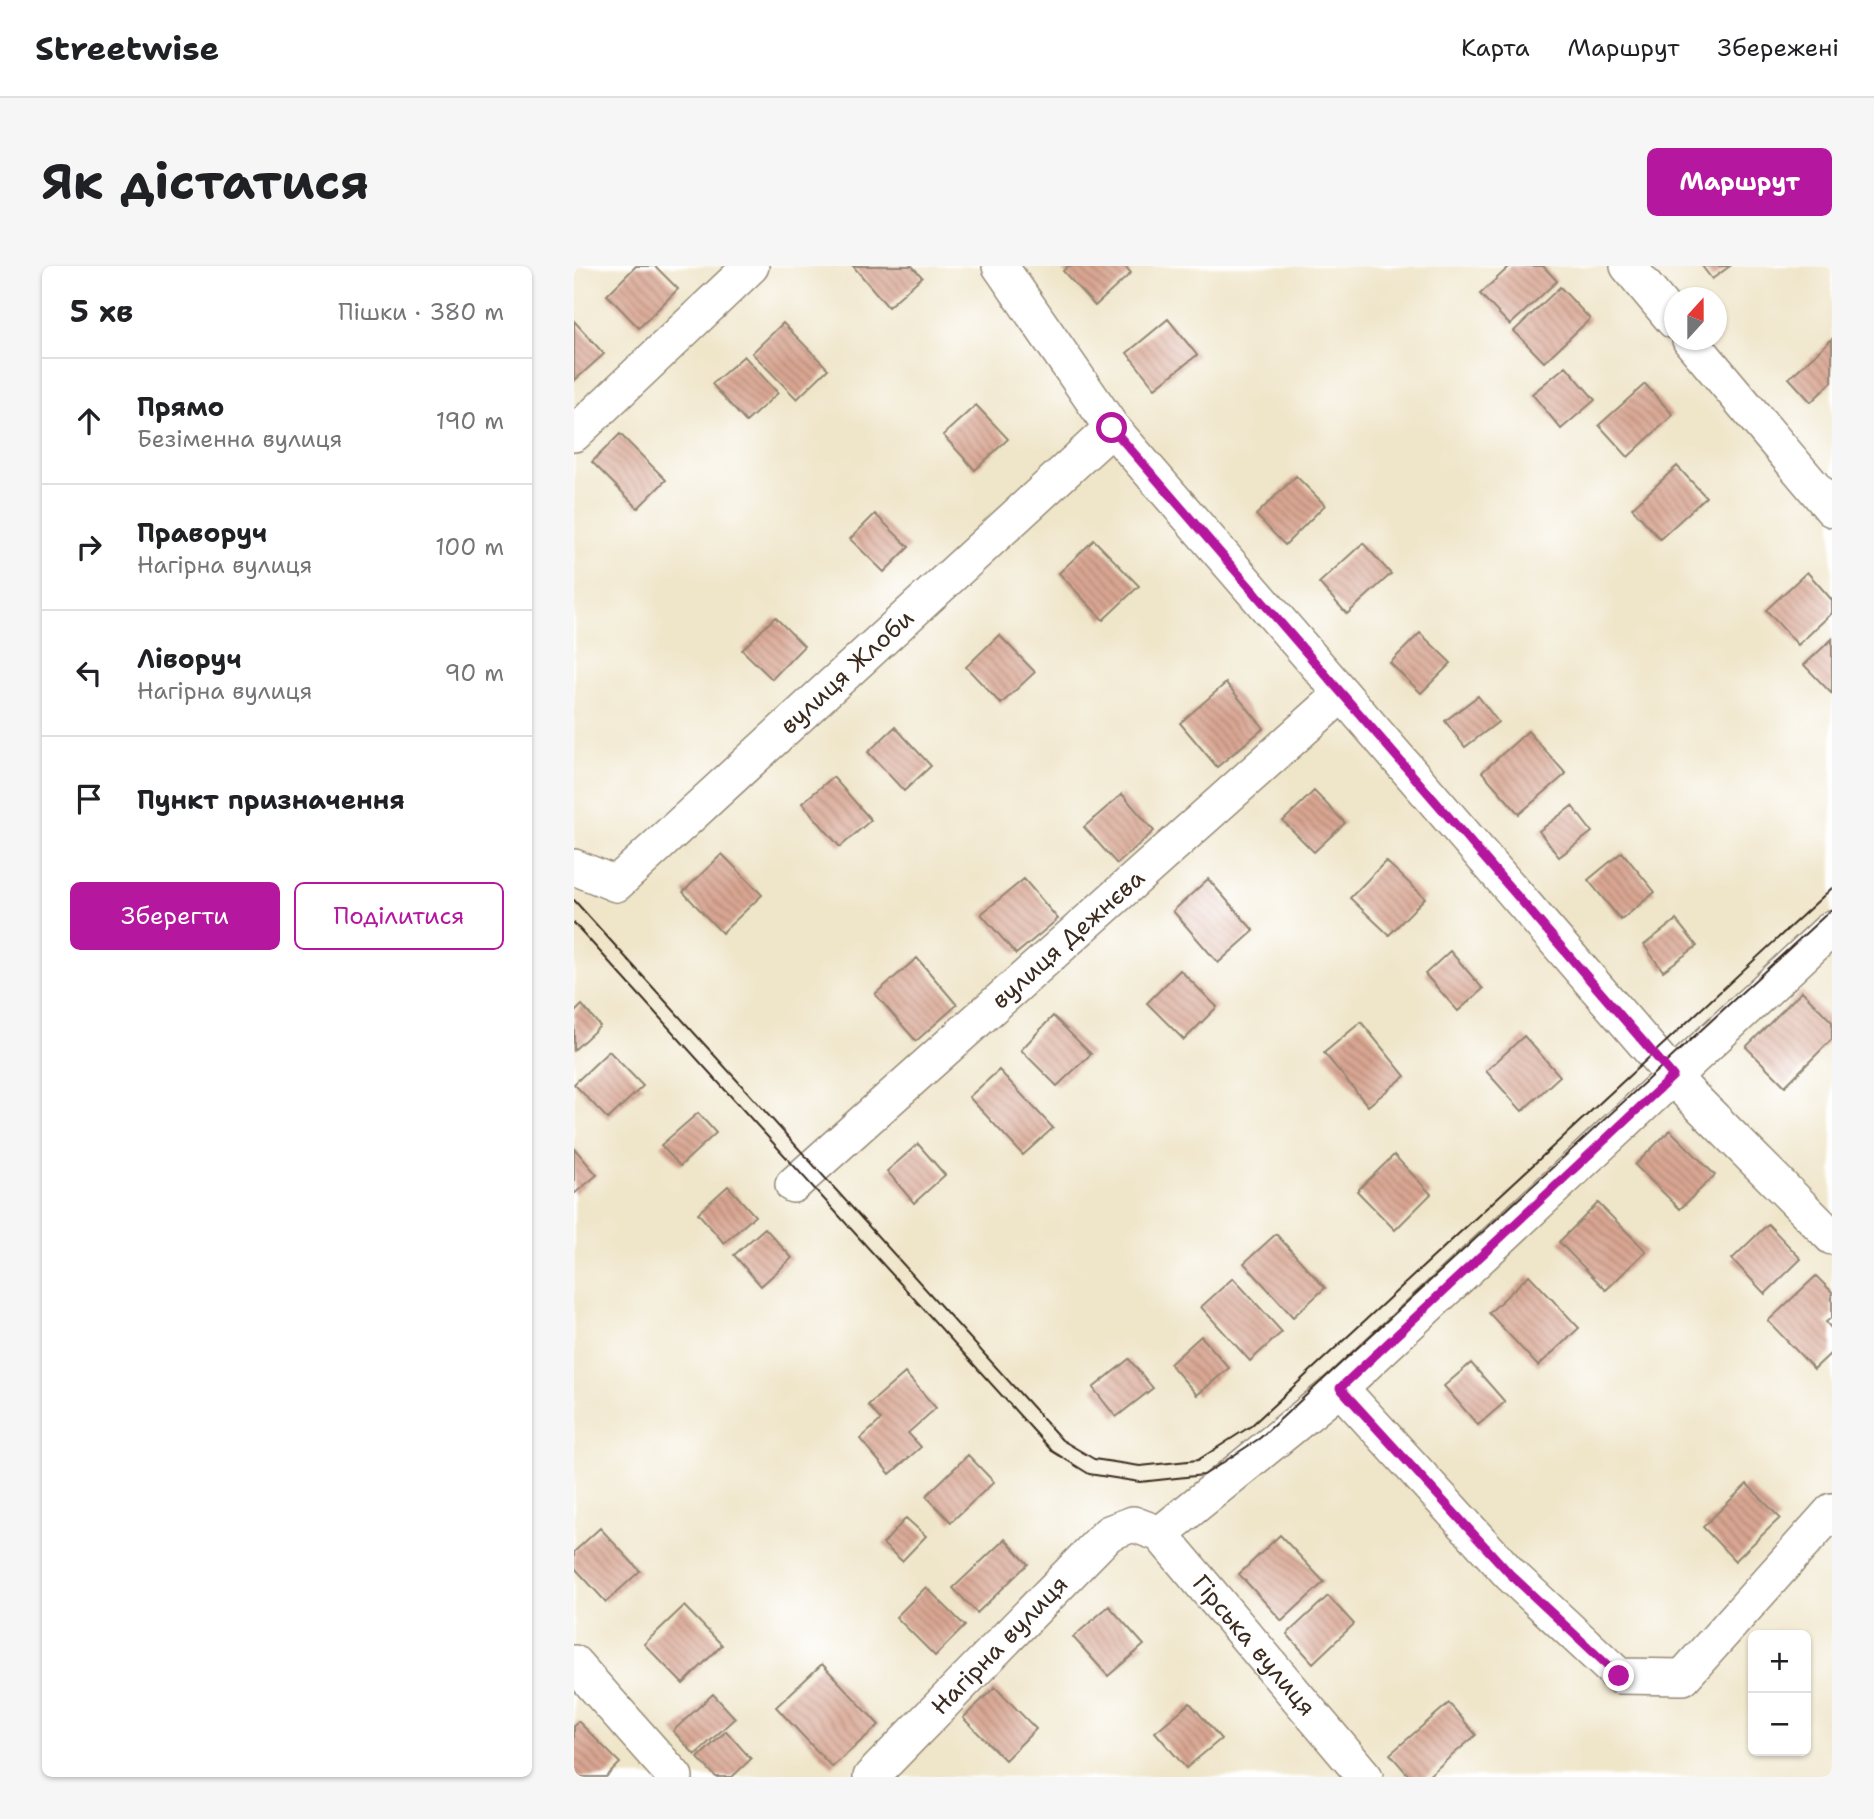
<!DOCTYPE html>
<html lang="uk">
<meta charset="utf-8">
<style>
:root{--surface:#fff;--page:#f6f6f6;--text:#202124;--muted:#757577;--line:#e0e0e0;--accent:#b5179e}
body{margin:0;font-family:"Shantell Sans",sans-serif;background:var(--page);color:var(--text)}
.controls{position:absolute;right:21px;bottom:21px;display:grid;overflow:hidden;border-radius:10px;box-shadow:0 2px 5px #0004}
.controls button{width:63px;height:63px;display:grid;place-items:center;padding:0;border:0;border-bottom:2px solid var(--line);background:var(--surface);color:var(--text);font:35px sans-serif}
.compass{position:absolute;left:1090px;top:21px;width:63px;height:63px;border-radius:50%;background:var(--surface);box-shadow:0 2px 5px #0004;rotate:21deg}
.stop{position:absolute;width:21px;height:21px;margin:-16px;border:5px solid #b5179e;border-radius:50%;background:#fff}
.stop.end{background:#b5179e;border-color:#fff;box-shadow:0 2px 7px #0008}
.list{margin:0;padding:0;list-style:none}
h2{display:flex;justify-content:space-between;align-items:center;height:91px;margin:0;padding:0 28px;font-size:30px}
h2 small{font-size:23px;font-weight:400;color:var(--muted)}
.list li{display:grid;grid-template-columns:46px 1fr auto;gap:21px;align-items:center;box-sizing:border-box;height:126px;padding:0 28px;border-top:2px solid var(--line)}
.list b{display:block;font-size:26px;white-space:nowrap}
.list p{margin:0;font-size:23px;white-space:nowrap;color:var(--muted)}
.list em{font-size:23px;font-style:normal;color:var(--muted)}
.actions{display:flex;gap:14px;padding:21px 28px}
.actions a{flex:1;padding:16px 0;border:2px solid var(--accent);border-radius:10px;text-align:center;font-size:24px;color:var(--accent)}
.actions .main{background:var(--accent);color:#fff}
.icon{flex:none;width:38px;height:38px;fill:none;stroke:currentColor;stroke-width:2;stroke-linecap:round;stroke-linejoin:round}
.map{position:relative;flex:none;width:1258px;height:1511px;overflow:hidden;border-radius:10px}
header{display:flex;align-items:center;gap:42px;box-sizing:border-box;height:98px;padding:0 35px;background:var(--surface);border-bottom:2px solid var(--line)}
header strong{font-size:33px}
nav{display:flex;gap:38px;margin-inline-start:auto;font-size:24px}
.intro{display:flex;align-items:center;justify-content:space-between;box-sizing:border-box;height:168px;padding:0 42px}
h1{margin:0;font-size:49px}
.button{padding:18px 32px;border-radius:10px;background:var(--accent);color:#fff;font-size:24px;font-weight:700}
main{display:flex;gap:42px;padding:0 42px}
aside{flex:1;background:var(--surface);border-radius:10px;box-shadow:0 2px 5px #0004}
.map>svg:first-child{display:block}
</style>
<header>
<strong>Streetwise</strong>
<nav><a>Карта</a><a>Маршрут</a><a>Збережені</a></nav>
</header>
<div class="intro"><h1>Як дістатися</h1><a class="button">Маршрут</a></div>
<main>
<aside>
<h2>5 хв<small>Пішки · 380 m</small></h2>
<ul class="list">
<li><svg class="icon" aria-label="ahead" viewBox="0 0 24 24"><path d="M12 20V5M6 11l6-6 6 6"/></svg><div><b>Прямо</b><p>Безіменна вулиця</p></div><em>190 m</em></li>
<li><svg class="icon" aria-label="right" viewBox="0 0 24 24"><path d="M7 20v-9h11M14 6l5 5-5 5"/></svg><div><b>Праворуч</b><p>Нагірна вулиця</p></div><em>100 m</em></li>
<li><svg class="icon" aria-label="left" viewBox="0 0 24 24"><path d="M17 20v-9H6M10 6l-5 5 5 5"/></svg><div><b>Ліворуч</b><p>Нагірна вулиця</p></div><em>90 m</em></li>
<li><svg class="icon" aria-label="arrive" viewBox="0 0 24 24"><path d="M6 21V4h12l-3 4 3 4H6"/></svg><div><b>Пункт призначення</b></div></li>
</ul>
<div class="actions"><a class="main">Зберегти</a><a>Поділитися</a></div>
</aside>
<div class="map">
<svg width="1258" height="1511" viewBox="0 0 1258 1511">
<defs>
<pattern id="building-back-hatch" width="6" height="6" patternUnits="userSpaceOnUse" patternTransform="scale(1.75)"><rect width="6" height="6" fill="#d9a692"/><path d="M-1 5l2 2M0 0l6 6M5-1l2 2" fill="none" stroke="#b18777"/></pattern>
</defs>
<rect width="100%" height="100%" fill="#fff"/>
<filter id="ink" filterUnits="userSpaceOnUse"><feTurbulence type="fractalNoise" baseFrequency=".0143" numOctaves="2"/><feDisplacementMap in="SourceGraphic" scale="14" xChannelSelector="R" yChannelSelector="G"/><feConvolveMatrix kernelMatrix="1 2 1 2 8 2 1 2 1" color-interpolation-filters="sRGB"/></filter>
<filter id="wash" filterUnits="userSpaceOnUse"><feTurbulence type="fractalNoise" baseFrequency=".00686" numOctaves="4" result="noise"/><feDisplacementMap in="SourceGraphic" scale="28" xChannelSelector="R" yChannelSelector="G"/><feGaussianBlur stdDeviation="1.57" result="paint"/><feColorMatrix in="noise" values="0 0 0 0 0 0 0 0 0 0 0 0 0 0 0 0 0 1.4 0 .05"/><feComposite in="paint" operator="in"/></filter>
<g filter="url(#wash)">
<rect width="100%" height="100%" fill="#efe5c9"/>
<g id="blocks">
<!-- building -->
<path fill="url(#building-back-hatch)" d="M 62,0 L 81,0 L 104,23 L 65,62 L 33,29 Z
M 279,0 L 338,0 L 348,11 L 314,41 Z
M 494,0 L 551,0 L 557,7 L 521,40 L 489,5 Z
M 936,0 L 969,0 L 983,15 L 936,59 L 906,28 Z
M 1128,0 L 1156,0 L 1138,13 Z
M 986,21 L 1016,53 L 970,96 L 940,65 Z
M 594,53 L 623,89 L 581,122 L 553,87 Z
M 0,55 L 30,88 L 0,115 Z
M 209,57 L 254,103 L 223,133 L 178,87 Z
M 1258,73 L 1258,116 L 1237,136 L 1215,112 Z
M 170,90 L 204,127 L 172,156 L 138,118 Z
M 992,100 L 1021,134 L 987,163 L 958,128 Z
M 1071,118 L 1099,149 L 1054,191 L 1025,159 Z
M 402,139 L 434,173 L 401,204 L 369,169 Z
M 46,168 L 92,214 L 64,242 L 18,196 Z
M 1103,200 L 1132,231 L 1086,273 L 1058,242 Z
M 722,210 L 751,239 L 711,279 L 682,249 Z
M 301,248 L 335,281 L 310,306 L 276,273 Z
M 520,274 L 565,320 L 529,354 L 485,307 Z
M 789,277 L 817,308 L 773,348 L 745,317 Z
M 1233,306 L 1258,334 L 1258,347 L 1224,379 L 1192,344 Z
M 201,351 L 230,380 L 198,413 L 168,384 Z
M 846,367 L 877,397 L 847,427 L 816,397 Z
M 425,369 L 461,406 L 427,438 L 392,401 Z
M 1258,373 L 1258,428 L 1230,399 Z
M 652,417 L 690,462 L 643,501 L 606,457 Z
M 904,430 L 924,456 L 891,481 L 871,455 Z
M 321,461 L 357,500 L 330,525 L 294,486 Z
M 954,465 L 992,508 L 945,548 L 908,506 Z
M 259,511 L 297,554 L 266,581 L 228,537 Z
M 740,525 L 771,557 L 740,586 L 709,555 Z
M 548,528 L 580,565 L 543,598 L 510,561 Z
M 998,540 L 1018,566 L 985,591 L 965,565 Z
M 1048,586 L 1081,626 L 1047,654 L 1014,614 Z
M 148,588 L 188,629 L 148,667 L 109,626 Z
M 812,595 L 851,632 L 815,669 L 776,632 Z
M 450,613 L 484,653 L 442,688 L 407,648 Z
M 634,613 L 680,665 L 644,697 L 599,645 Z
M 1102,654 L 1123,680 L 1089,705 L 1070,679 Z
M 876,685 L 909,723 L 884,745 L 851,708 Z
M 343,692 L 383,739 L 342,775 L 301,728 Z
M 606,704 L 643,741 L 610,774 L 573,737 Z
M 1228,725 L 1258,756 L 1258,773 L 1211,820 L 1172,781 Z
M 8,739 L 26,760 L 0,784 L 0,747 Z
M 479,750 L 517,788 L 483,820 L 447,784 Z
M 787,756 L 831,810 L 794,840 L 750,787 Z
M 950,770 L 986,810 L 948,845 L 912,805 Z
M 35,785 L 69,820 L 34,853 L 0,818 Z
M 425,804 L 479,862 L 449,889 L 395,831 Z
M 124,847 L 142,867 L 106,900 L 87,879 Z
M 1096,864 L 1141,909 L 1106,943 L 1061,899 Z
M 344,878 L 371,909 L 340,937 L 313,905 Z
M 0,882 L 23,909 L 0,928 Z
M 820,889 L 857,928 L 821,964 L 783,925 Z
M 154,920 L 181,950 L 150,977 L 124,947 Z
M 1024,937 L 1072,985 L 1032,1024 L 985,976 Z
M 1194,958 L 1227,993 L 1191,1028 L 1158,993 Z
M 191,962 L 218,992 L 187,1020 L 160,989 Z
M 702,968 L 751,1022 L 719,1051 L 670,997 Z
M 955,1009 L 1005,1062 L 964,1100 L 915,1047 Z
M 1242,1010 L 1258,1026 L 1258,1051 L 1252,1056 L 1258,1063 L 1258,1086 L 1240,1103 L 1194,1055 Z
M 659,1012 L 708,1066 L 676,1095 L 627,1041 Z
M 627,1070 L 655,1102 L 623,1129 L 596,1098 Z
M 555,1093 L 579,1122 L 542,1151 L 519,1122 Z
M 897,1097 L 931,1136 L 904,1159 L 870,1120 Z
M 331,1107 L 362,1142 L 334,1167 L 347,1181 L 316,1208 L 286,1173 L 307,1154 L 294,1139 Z
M 394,1189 L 420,1216 L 377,1256 L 352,1230 Z
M 1173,1218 L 1206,1252 L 1161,1295 L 1129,1261 Z
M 332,1252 L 352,1270 L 328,1295 L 309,1278 Z
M 26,1262 L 66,1305 L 32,1336 L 0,1301 L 0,1286 Z
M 706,1269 L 750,1316 L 708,1355 L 665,1308 Z
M 431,1273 L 454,1298 L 403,1347 L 379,1322 Z
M 352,1321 L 391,1360 L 361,1390 L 322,1351 Z
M 754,1330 L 780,1358 L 739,1397 L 713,1368 Z
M 110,1340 L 148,1379 L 109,1418 L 70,1378 Z
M 535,1340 L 570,1379 L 534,1410 L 499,1371 Z
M 248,1398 L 305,1459 L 258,1501 L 202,1441 Z
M 421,1421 L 462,1463 L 431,1494 L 389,1452 Z
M 139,1428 L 161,1452 L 121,1489 L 99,1465 Z
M 616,1437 L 647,1473 L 612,1502 L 581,1466 Z
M 875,1437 L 902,1469 L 853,1511 L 836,1511 L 816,1488 Z
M 4,1455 L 46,1497 L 32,1511 L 0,1511 L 0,1460 Z
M 152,1465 L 177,1493 L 158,1511 L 142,1511 L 124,1492 Z"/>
</g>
</g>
<g filter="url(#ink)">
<use href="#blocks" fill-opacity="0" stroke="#958874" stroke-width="2"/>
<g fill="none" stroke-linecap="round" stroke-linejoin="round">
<!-- minor casing -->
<g stroke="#958874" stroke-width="38">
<g id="minor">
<path d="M 426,0 L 538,162 L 1112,825 L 1258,971"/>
<path d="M 1054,0 L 1100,55"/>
<path d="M 1116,74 L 1258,243"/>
<path d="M 0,168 L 177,0"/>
<path id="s1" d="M 0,601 L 42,618 L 538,162"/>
<path id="s2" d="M 219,919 L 768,428"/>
<path d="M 766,1122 L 936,1308 L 1045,1410 L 1109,1411 L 1258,1245"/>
<path d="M 586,1268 L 766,1122 L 1258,662"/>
<path d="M 0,1397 L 101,1511"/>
<path id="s3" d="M 297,1511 L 535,1267 L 559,1258 L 586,1268 L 791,1511"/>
</g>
</g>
<!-- minor -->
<use href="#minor" stroke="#fff" stroke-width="35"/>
<!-- tram -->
<path stroke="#3b2a1e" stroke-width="2" d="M 0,634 L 488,1174 L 520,1193 L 566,1200 L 624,1194 L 677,1160 L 1258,622
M 0,657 L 478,1185 L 515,1208 L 566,1216 L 630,1209 L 686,1172 L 1258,643"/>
</g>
</g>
<g fill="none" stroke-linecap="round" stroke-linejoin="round" filter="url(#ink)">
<!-- route -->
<path stroke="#b5179e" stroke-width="9" d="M 538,162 L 1099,810 L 766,1122 L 936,1308 L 1045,1410"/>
</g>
<g text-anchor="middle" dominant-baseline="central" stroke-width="5" stroke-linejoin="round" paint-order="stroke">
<!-- street labels -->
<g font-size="24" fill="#3b2a1e" stroke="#fff">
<text stroke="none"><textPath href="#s1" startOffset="359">вулиця Жлоби</textPath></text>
<text stroke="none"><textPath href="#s2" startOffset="369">вулиця Дежнєва</textPath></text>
<text stroke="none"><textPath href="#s3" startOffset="541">Гірська вулиця</textPath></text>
<text stroke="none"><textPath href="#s3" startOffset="184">Нагірна вулиця</textPath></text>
</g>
</g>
</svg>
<div class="controls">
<button>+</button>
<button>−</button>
</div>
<svg class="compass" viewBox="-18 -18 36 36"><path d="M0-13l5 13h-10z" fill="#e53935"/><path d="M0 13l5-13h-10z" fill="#757577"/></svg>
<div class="stop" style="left:538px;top:162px"></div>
<div class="stop end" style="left:1045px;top:1410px"></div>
</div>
</main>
